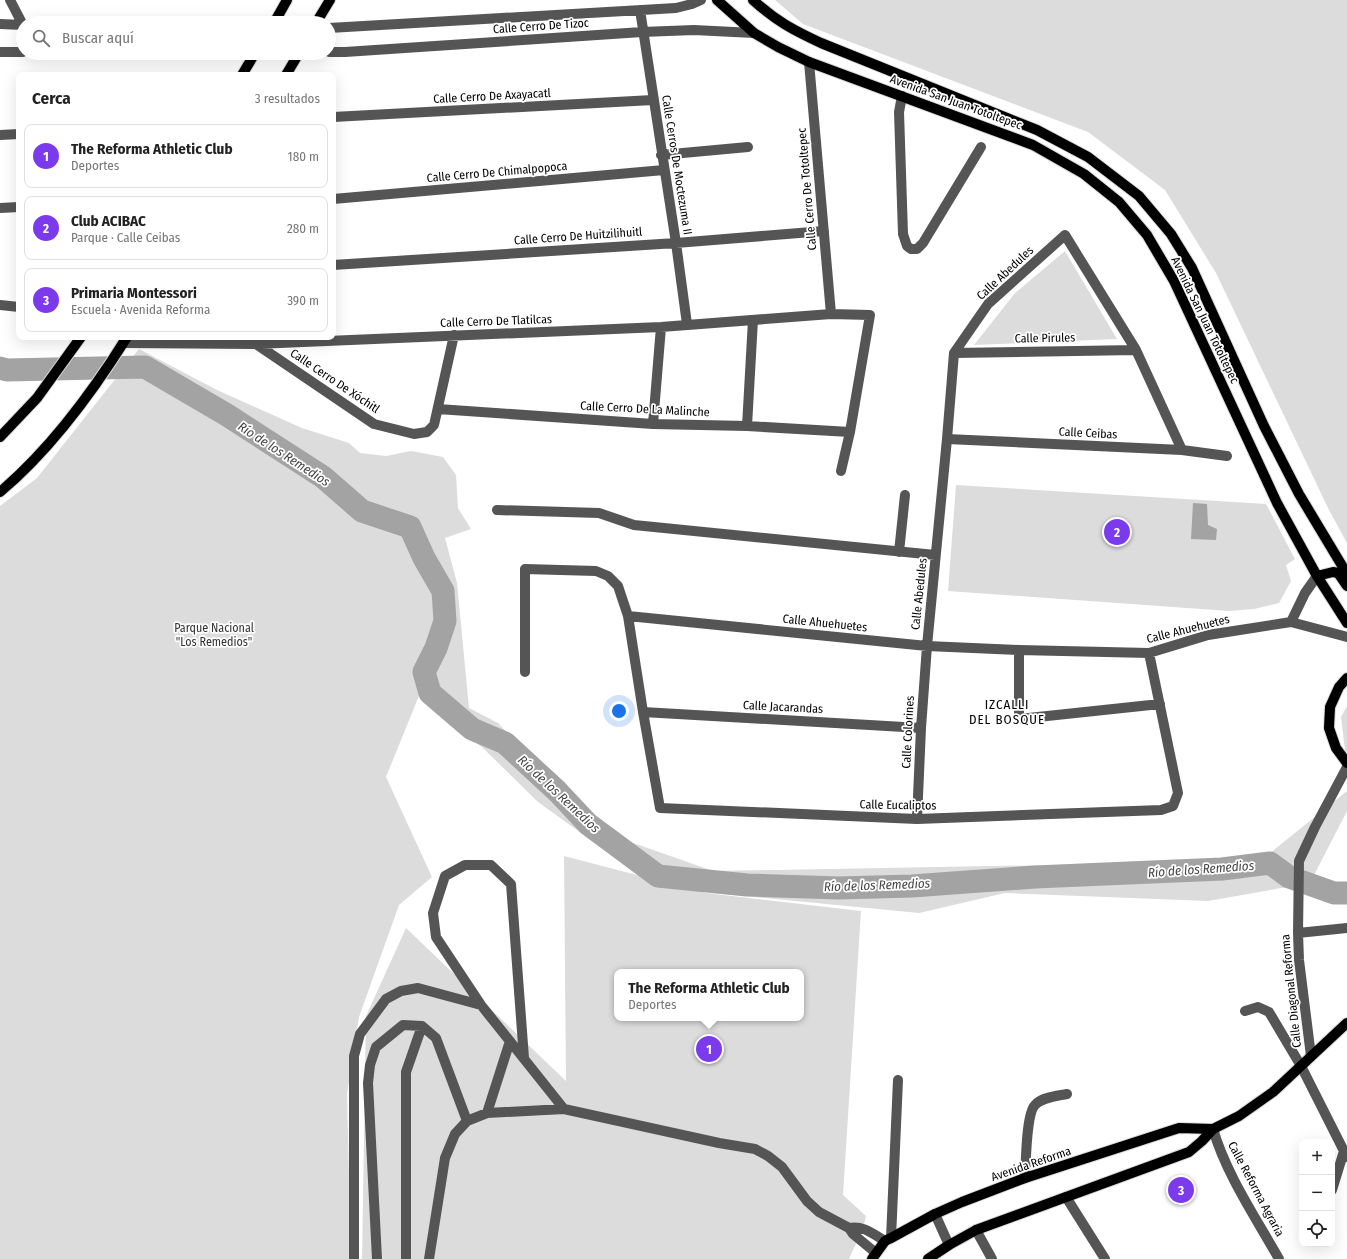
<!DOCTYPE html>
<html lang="es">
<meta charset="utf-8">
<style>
:root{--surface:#fff;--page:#f6f6f6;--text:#222;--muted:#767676;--line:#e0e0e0;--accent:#7c3aed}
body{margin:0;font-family:"Fira Sans Condensed",sans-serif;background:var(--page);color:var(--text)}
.controls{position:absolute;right:12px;bottom:12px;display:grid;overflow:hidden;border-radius:8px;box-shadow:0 4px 16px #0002}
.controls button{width:36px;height:36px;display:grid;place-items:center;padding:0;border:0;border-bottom:1px solid var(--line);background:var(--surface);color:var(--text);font:20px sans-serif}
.you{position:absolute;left:619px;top:711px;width:14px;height:14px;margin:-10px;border:3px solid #fff;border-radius:50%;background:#1a73e8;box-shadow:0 0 0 6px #1a73e833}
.badge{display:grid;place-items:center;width:26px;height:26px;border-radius:50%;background:var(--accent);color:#fff;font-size:13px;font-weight:700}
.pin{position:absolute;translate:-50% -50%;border:2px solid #fff;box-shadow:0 1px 4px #0006}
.popup{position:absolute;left:614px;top:969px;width:190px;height:52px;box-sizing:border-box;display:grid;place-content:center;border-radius:8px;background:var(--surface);filter:drop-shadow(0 1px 3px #0005);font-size:13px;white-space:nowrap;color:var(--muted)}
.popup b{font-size:15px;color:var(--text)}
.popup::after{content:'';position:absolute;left:50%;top:100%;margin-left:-8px;border:8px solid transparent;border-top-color:var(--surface)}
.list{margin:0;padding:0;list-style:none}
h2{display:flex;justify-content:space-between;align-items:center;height:52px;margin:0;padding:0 16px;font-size:17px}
h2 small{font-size:13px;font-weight:400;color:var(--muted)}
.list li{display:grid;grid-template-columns:26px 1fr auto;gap:12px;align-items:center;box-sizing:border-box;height:64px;margin:0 8px 8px;padding:0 8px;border:1px solid var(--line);border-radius:8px}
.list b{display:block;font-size:15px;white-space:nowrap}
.list p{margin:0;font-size:13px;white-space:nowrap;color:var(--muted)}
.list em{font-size:13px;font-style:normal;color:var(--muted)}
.icon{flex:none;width:22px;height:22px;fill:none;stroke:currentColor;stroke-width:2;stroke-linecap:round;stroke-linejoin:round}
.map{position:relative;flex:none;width:1347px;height:1259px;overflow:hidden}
.search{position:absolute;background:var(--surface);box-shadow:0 4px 16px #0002;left:16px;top:16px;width:320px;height:44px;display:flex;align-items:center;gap:10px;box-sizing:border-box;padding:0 14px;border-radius:22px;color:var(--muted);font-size:15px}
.panel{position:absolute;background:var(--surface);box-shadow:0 4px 16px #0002;left:16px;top:72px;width:320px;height:268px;border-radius:8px}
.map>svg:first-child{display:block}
</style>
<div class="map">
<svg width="1347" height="1259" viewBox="0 0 1347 1259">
<rect width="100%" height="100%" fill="#fff"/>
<!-- green -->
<path fill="#dcdcdc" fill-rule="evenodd" d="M 775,0 L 1347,0 L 1347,543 L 1329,510 L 1216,273 L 1165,190 L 1088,132 L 803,24 Z
M 1065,251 L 1117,339 L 974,345 L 1015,293 Z
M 139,349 L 217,390 L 302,428 L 349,443 L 360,453 L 386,456 L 411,451 L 443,457 L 456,475 L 458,508 L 471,529 L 445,538 L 457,583 L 469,708 L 498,723 L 533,761 L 622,839 L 713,871 L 1166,863 L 1270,853 L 1347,791 L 1347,811 L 1310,883 L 1208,901 L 1005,893 L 919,913 L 755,897 L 648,876 L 592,841 L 538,802 L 484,749 L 450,722 L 425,681 L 386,777 L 432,877 L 399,905 L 359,1017 L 347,1094 L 351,1259 L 0,1259 L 0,506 L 37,478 Z
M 956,485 L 1266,504 L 1295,559 L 1286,565 L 1291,581 L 1279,603 L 1254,609 L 1229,611 L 948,591 Z
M 1347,706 L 1347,766 L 1341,717 Z
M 564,856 L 706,893 L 861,911 L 843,1195 L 866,1216 L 863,1228 L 849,1259 L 362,1259 L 366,1016 L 406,928 L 566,1081 ZM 617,972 L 801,972 L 801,1018 L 617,1018 Z"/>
<!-- water -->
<path fill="#a3a3a3" d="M 1193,503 L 1207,504 L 1208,525 L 1217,529 L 1216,540 L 1191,539 Z"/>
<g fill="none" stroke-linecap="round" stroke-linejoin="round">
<!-- river -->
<path stroke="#a3a3a3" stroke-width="23" d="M 0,368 L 7,370 L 145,367 L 227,415 L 323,477 L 362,511 L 410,527 L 424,558 L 443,591 L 445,621 L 436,648 L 424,672 L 430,693 L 472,729 L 505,743 L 557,791 L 588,824 L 658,876 L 747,885 L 838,888 L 912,886 L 1035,877 L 1222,869 L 1270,863 L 1289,877 L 1334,893 L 1347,893"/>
<!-- major casing -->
<g stroke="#dbdbdb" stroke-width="12">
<path id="major" d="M 717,0 L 754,33 L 778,47 L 809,62 L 1033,145 L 1084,174 L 1119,202 L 1147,235 L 1174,281 L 1277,503 L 1317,576 L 1347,623
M 753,0 C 776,21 793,30 821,43 L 1037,130 L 1088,157 L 1139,196 L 1171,234 L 1192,268 L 1264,426 L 1299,494 L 1347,574
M 274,23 L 287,0
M 316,23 L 330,0
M 242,75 L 255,53
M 286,75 L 299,53
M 0,437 L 37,398 L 81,337
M 0,492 C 51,449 92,393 127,337
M 1317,576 L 1333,572 L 1338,573 L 1347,586
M 1347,678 L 1339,687 L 1330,707 L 1329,728 L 1336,748 L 1347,763
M 872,1259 L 885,1241 L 891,1238 L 935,1214 L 962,1202 L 1025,1178 L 1179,1128 L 1213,1129
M 928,1259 L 949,1245 L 976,1230 L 1189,1152 L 1202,1141 L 1213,1129 L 1239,1116 L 1273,1092 L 1347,1023"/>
</g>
<!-- minor -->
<path stroke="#555" stroke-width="10" d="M 10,0 L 23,25
M 640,10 L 676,243 L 687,324
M 0,24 L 23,25
M 329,28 L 676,8 L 692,4 L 701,0
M 0,52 L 23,52
M 329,52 L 345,52 L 642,32 L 694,30 L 754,33
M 809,62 L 831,314
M 902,96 L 899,112 L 903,234 L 907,246 L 911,249 L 917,249 L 923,243 L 981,147
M 333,117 L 653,100
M 0,135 L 19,134
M 661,155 L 748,147
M 333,199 L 664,170
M 0,208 L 19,207
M 333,265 L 676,243 L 824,231
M 0,305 L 19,307
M 123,343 L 256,344 L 661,327 L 831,314 L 870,315 L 850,432 L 841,471
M 256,344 L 374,424 L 414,434 L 427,432 L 434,425 L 454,335
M 954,353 L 1136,350
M 438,409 L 653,424 L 747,426 L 850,432
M 653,424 L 661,327
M 747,426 L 753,320
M 947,439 L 1182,450 L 1227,456
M 497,510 L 599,513 L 634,525 L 935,555
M 899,552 L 905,495
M 628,616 L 927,646 L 1019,650 L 1149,653 L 1208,635 L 1291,622 L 1347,637
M 1291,622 L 1305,593 L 1317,576
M 1019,650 L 1019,719 L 1160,704
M 525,672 L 525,569 L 596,571 L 608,576 L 618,586 L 628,616 L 643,712 L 660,808 L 917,819 L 1161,810 L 1173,806 L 1178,793 L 1149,653
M 643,712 L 921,728
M 917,819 L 921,728 L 927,646 L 947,439 L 954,353 L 988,304 L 1065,235 L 1136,350 L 1182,450
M 1298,933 L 1347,928
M 1245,1011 L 1258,1007 L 1269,1012 L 1301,1066 L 1347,1157
M 1311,1056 L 1299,960 L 1298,933 L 1299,861 L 1315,827 L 1347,767
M 524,1058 L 511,884 L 491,865 L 465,865 L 445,876 L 433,913 L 436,937 L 481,1005 L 564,1109 L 719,1143 L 755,1149 L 768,1156 L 782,1167 L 807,1201 L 819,1212 L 849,1228 L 853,1234 L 876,1253
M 487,1113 L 510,1041
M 1213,1129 C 1226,1174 1256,1218 1279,1259
M 1025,1178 C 1026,1163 1026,1114 1035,1105 C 1042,1097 1057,1096 1067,1094
M 1332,1190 L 1344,1151
M 1066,1197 L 1105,1259
M 935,1214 L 949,1245
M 849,1228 C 863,1225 873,1234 885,1241
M 976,1230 L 992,1259
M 891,1238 L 898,1080
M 354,1259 L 354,1056 L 360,1034 L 386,999 L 401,991 L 418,988 L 481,1005
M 377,1259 L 368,1083 L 370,1065 L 376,1047 L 403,1025 L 422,1026 L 436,1038 L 467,1121
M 406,1259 L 406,1072 L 422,1026
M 429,1259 L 445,1158 L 455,1134 L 467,1121 L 487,1113 L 564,1109"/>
<!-- major -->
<use href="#major" stroke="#000" stroke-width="10"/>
</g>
<g text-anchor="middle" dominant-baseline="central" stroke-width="3.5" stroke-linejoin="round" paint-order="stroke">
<!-- street labels -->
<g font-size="12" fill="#000" stroke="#fff">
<text transform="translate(541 26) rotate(-4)">Calle Cerro De Tizoc</text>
<text transform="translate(492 96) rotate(-3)">Calle Cerro De Axayacatl</text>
<text transform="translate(956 102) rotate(20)">Avenida San Juan Totoltepec</text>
<text transform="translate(677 165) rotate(81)">Calle Cerros De Moctezuma II</text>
<text transform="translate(497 172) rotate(-5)">Calle Cerro De Chimalpopoca</text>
<text transform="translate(807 189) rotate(-95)">Calle Cerro De Totoltepec</text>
<text transform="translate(578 236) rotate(-4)">Calle Cerro De Huitzilihuitl</text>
<text transform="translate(1005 273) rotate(-43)">Calle Abedules</text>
<text transform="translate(1205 320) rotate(64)">Avenida San Juan Totoltepec</text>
<text transform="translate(496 321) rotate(-2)">Calle Cerro De Tlatilcas</text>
<text transform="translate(1045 338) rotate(-1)">Calle Pirules</text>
<text transform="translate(335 381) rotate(34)">Calle Cerro De Xóchitl</text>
<text transform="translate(645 409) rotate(3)">Calle Cerro De La Malinche</text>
<text transform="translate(1088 433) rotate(3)">Calle Ceibas</text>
<text transform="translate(919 594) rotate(-84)">Calle Abedules</text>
<text transform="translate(825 623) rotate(6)">Calle Ahuehuetes</text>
<text transform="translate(1188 629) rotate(-14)">Calle Ahuehuetes</text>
<text transform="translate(783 707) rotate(3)">Calle Jacarandas</text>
<text transform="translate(908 732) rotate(-87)">Calle Colorines</text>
<text transform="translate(898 805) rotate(1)">Calle Eucaliptos</text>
<text transform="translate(1291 991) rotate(-96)">Calle Diagonal Reforma</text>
<text transform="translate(1031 1164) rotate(-19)">Avenida Reforma</text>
<text transform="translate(1256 1189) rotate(62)">Calle Reforma Agraria</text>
</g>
<!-- park labels -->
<g font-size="12" fill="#333" stroke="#fff">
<text x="214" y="628">Parque Nacional<tspan x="214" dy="14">"Los Remedios"</tspan></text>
</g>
<!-- water labels -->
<g font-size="13" font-style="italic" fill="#444" stroke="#fff">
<text transform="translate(284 454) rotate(33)">Río de los Remedios</text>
<text transform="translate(559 794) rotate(43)">Río de los Remedios</text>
<text transform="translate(1201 869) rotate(-4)">Río de los Remedios</text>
<text transform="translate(877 885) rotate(-2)">Río de los Remedios</text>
</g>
<!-- neighbourhood labels -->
<g font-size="13" letter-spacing="1" fill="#000" stroke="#fff">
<text x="1007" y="704">IZCALLI<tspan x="1007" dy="15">DEL BOSQUE</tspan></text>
</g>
</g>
</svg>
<div class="controls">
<button>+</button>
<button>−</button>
<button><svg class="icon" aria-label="locate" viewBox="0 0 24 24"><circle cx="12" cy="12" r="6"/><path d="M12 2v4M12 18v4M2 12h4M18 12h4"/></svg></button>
</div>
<div class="you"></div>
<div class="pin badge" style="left:709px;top:1049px">1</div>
<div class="popup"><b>The Reforma Athletic Club</b>Deportes</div>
<div class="pin badge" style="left:1117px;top:532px">2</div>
<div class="pin badge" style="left:1181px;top:1190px">3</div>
<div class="search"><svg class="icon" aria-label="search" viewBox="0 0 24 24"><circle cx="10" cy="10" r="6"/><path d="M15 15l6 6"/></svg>Buscar aquí</div>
<section class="panel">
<h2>Cerca<small>3 resultados</small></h2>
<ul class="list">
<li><span class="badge">1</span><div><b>The Reforma Athletic Club</b><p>Deportes</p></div><em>180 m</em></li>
<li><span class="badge">2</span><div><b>Club ACIBAC</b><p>Parque · Calle Ceibas</p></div><em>280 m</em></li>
<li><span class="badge">3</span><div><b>Primaria Montessori</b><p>Escuela · Avenida Reforma</p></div><em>390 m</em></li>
</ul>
</section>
</div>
